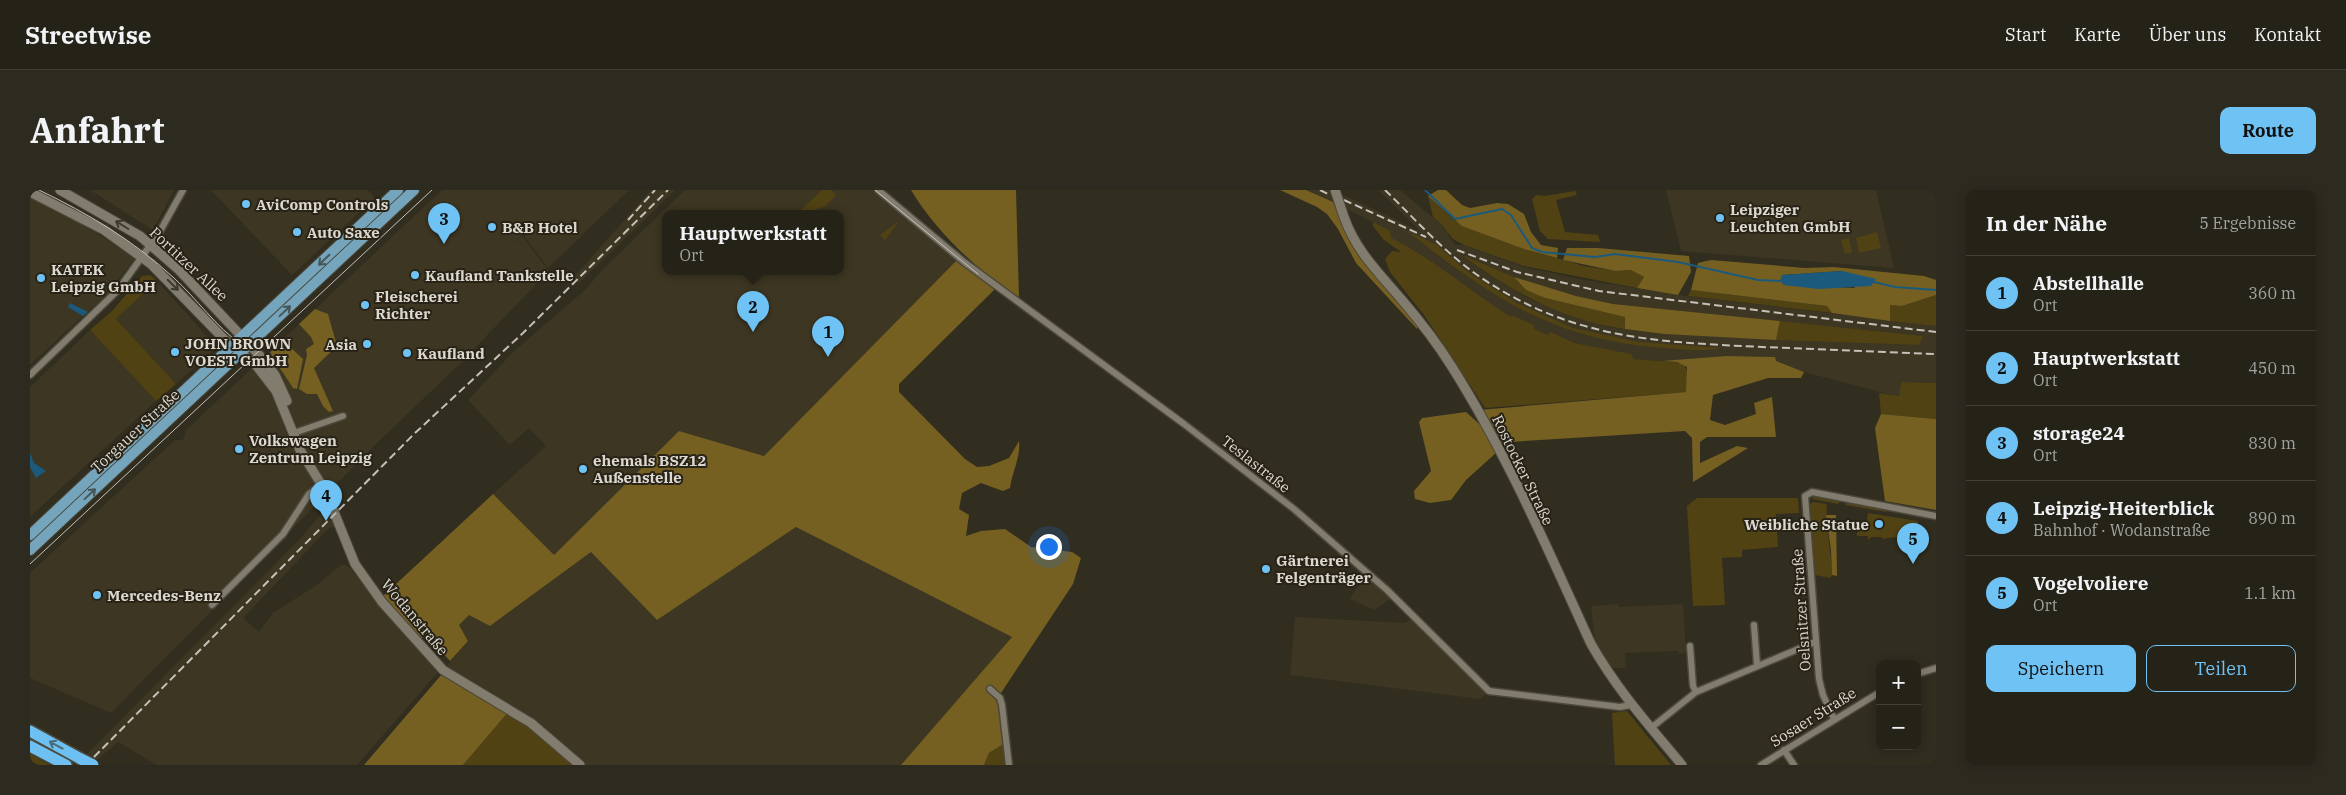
<!DOCTYPE html>
<html lang="de">
<meta charset="utf-8">
<style>
:root{--surface:#252217;--page:#2d2a20;--text:#f1f3f6;--muted:#a3a4a1;--line:#423f36;--accent:#6fc2f4}
body{margin:0;font-family:"IBM Plex Serif",serif;background:var(--page);color:var(--text)}
.controls{position:absolute;right:15px;bottom:15px;display:grid;overflow:hidden;border-radius:10px;box-shadow:0 2px 12px #0003}
.controls button{width:45px;height:45px;display:grid;place-items:center;padding:0;border:0;border-bottom:1px solid var(--line);background:var(--surface);color:var(--text);font:25px sans-serif}
.you{position:absolute;left:1018px;top:356px;width:18px;height:18px;margin:-12px;border:4px solid #fff;border-radius:50%;background:#1a73e8;box-shadow:0 0 0 8px #1a73e833}
.badge{display:grid;place-items:center;width:32px;height:32px;border-radius:50%;background:var(--accent);color:#111;font-size:16px;font-weight:700}
.pin{position:absolute;translate:-50% -41px;filter:drop-shadow(0 1px 2px #0008)}
.pin::after{content:'';position:absolute;top:26px;width:18px;height:15px;background:inherit;clip-path:polygon(0 0,100% 0,50% 100%)}
.popup{position:absolute;left:632px;top:20px;width:182px;height:65px;box-sizing:border-box;display:grid;place-content:center;border-radius:10px;background:var(--surface);filter:drop-shadow(0 1px 4px #0005);font-size:16px;white-space:nowrap;color:var(--muted)}
.popup b{font-size:19px;color:var(--text)}
.popup::after{content:'';position:absolute;left:50%;top:100%;margin-left:-10px;border:10px solid transparent;border-top-color:var(--surface)}
.list{margin:0;padding:0;list-style:none}
h2{display:flex;justify-content:space-between;align-items:center;height:65px;margin:0;padding:0 20px;font-size:21px}
h2 small{font-size:16px;font-weight:400;color:var(--muted)}
.list li{display:grid;grid-template-columns:32px 1fr auto;gap:15px;align-items:center;box-sizing:border-box;height:75px;padding:0 20px;border-top:1px solid var(--line)}
.list b{display:block;font-size:19px;white-space:nowrap}
.list p{margin:0;font-size:16px;white-space:nowrap;color:var(--muted)}
.list em{font-size:16px;font-style:normal;color:var(--muted)}
.actions{display:flex;gap:10px;padding:15px 20px}
.actions a{flex:1;padding:11px 0;border:1px solid var(--accent);border-radius:10px;text-align:center;font-size:18px;color:var(--accent)}
.actions .main{background:var(--accent);color:#111}
.map{position:relative;flex:none;width:1906px;height:575px;overflow:hidden;border-radius:10px}
header{display:flex;align-items:center;gap:30px;box-sizing:border-box;height:70px;padding:0 25px;background:var(--surface);border-bottom:1px solid var(--line)}
header strong{font-size:24px}
nav{display:flex;gap:28px;margin-inline-start:auto;font-size:18px}
.intro{display:flex;align-items:center;justify-content:space-between;box-sizing:border-box;height:120px;padding:0 30px}
h1{margin:0;font-size:35px}
.button{padding:12px 22px;border-radius:10px;background:var(--accent);color:#111;font-size:18px;font-weight:700}
main{display:flex;gap:30px;padding:0 30px}
aside{flex:1;background:var(--surface);border-radius:10px;box-shadow:0 2px 12px #0003}
.map>svg:first-child{display:block}
</style>
<header>
<strong>Streetwise</strong>
<nav><a>Start</a><a>Karte</a><a>Über uns</a><a>Kontakt</a></nav>
</header>
<div class="intro"><h1>Anfahrt</h1><a class="button">Route</a></div>
<main>
<div class="map">
<svg width="1906" height="575" viewBox="0 0 1906 575">
<rect width="100%" height="100%" fill="#312d1f"/>
<!-- built -->
<path fill="#3d3622" fill-rule="evenodd" d="M 60,0 L 144,0 L 123,40 Z
M 181,0 L 338,0 L 345,8 L 262,85 Z
M 412,0 L 599,0 L 518,78 L 493,44 L 475,61 L 492,46 L 519,81 L 439,164 L 416,141 L 439,165 L 345,255 L 81,523 L 0,488 L 0,383 L 145,250 L 152,250 L 155,246 L 155,241 Z
M 621,0 L 645,0 L 549,93 L 543,88 Z
M 655,0 L 843,0 L 926,71 L 734,266 L 649,241 L 524,365 L 463,304 L 516,256 L 499,238 L 480,255 L 438,210 L 482,163 L 554,101 L 573,79 ZM 636,23 L 810,23 L 810,81 L 636,81 Z
M 1276,0 L 1303,0 L 1390,41 L 1348,0 L 1370,0 L 1412,35 L 1425,55 L 1434,55 L 1494,77 L 1555,90 L 1648,105 L 1906,136 L 1906,193 L 1871,192 L 1869,207 L 1774,182 L 1745,171 L 1744,167 L 1696,166 L 1631,171 L 1604,169 L 1499,141 L 1354,50 L 1343,36 L 1343,32 ZM 1430,64 L 1484,87 L 1546,106 L 1583,114 L 1893,146 L 1888,155 L 1634,144 L 1580,137 L 1539,125 L 1498,108 L 1453,81 Z
M 1636,0 L 1846,0 L 1864,78 L 1651,61 Z
M 0,5 L 33,22 L 105,68 L 77,104 L 0,175 Z
M 127,91 L 185,155 L 185,159 L 146,194 L 86,129 Z
M 60,140 L 126,211 L 0,327 L 0,197 Z
M 298,320 L 305,337 L 299,338 L 213,428 L 229,442 L 243,423 L 288,394 L 311,375 L 315,375 L 319,377 L 409,481 L 327,575 L 127,575 L 88,552 L 61,575 L 46,575 L 269,350 L 292,323 Z
M 766,337 L 982,447 L 871,575 L 549,575 L 501,533 L 413,480 L 438,451 L 429,435 L 439,425 L 460,436 L 561,362 L 627,430 Z
M 1338,388 L 1360,409 L 1344,420 L 1320,409 L 1326,399 Z
M 1588,414 L 1589,417 L 1653,414 L 1656,463 L 1649,464 L 1648,461 L 1595,463 L 1596,478 L 1581,478 L 1565,452 L 1561,416 Z
M 1265,427 L 1376,433 L 1381,428 L 1457,504 L 1450,509 L 1260,485 Z"/>
<!-- green -->
<path fill="#514214" d="M 792,0 L 801,0 L 806,5 L 796,16 L 774,23 L 771,20 Z
M 1545,1 L 1547,5 L 1526,10 L 1535,42 L 1568,45 L 1570,52 L 1518,49 L 1510,41 L 1502,9 L 1506,5 L 1515,6 Z
M 1398,6 L 1424,30 L 1494,59 L 1554,76 L 1585,81 L 1601,80 L 1614,87 L 1607,98 L 1494,76 L 1434,55 L 1423,49 L 1412,35 L 1403,27 Z
M 869,31 L 855,50 L 850,45 Z
M 1343,32 L 1360,41 L 1361,48 C 1404,69 1440,102 1481,127 L 1484,126 L 1504,135 L 1504,139 L 1518,145 L 1521,142 L 1544,153 L 1601,164 L 1604,169 L 1654,173 L 1658,184 L 1656,202 L 1455,218 L 1394,125 L 1360,82 L 1355,69 L 1362,61 L 1371,62 L 1354,50 L 1343,36 Z
M 1377,41 L 1407,55 L 1438,82 L 1487,113 L 1543,138 L 1609,152 L 1691,158 C 1674,162 1651,159 1633,158 C 1523,150 1461,107 1377,41 Z
M 1847,42 L 1851,58 L 1829,63 L 1826,48 Z
M 1819,48 L 1822,62 L 1815,64 L 1811,50 Z
M 1430,64 L 1484,87 L 1496,100 L 1515,108 L 1596,127 L 1595,139 C 1533,131 1479,100 1430,64 Z
M 120,85 L 127,91 L 86,129 L 146,194 L 126,211 L 60,140 L 82,121 L 112,86 Z
M 1661,100 L 1797,116 L 1802,123 L 1658,106 Z
M 1906,105 L 1906,136 L 1860,131 L 1860,115 L 1872,116 Z
M 1750,131 L 1893,146 L 1889,155 L 1746,150 Z
M 1871,192 L 1906,193 L 1906,229 L 1851,224 L 1849,203 L 1869,206 Z
M 1786,306 L 1809,310 L 1809,314 L 1781,309 Z
M 1667,308 L 1768,308 L 1769,323 L 1746,324 L 1748,357 L 1712,360 L 1712,367 L 1692,368 L 1695,415 L 1663,416 L 1657,316 Z
M 1817,311 L 1856,319 L 1856,322 L 1815,315 Z
M 1782,312 L 1797,314 C 1795,338 1802,361 1802,385 L 1800,388 L 1785,385 L 1780,315 Z
M 1838,323 L 1888,331 L 1888,343 L 1876,344 L 1876,348 L 1873,346 L 1852,349 L 1852,347 L 1841,347 L 1838,350 L 1838,346 L 1827,346 L 1827,338 L 1836,338 Z
M 480,520 L 549,575 L 433,575 Z
M 1597,521 L 1641,575 L 1585,575 L 1582,523 Z
M 975,553 L 977,575 L 954,575 L 959,563 Z
M 0,564 L 20,575 L 0,575 Z"/>
<!-- forest -->
<path fill="#756022" fill-rule="evenodd" d="M 881,0 L 986,0 L 989,108 C 947,80 907,43 881,0 Z
M 1250,0 L 1276,0 L 1303,12 L 1316,42 L 1332,69 L 1388,134 L 1387,139 L 1326,73 L 1308,39 L 1297,24 L 1287,17 Z
M 1408,0 L 1416,0 L 1432,15 L 1440,18 L 1467,13 L 1478,14 L 1494,24 L 1501,42 L 1511,55 L 1528,58 L 1527,68 L 1494,59 L 1432,36 L 1398,6 Z
M 1537,58 L 1568,58 L 1659,66 L 1661,82 L 1648,105 L 1607,98 L 1614,87 L 1601,80 L 1585,81 L 1533,70 Z
M 1681,70 L 1775,78 L 1804,77 L 1894,86 L 1906,90 L 1906,105 L 1872,116 L 1860,115 L 1860,131 L 1802,123 L 1797,116 L 1661,100 L 1668,73 ZM 1812,81 L 1825,98 L 1754,95 L 1752,85 Z
M 926,71 L 965,99 L 869,194 L 869,202 L 935,269 L 947,277 L 959,276 L 979,268 L 989,251 C 991,267 982,282 980,298 L 973,301 L 951,293 L 932,303 L 929,319 L 939,325 L 936,346 L 951,341 L 975,339 L 1001,357 L 1042,362 L 1051,368 L 1043,394 L 967,509 L 975,553 L 959,563 L 954,575 L 871,575 L 982,447 L 766,337 L 627,430 L 561,362 L 460,436 L 439,425 L 429,435 L 438,451 L 420,471 L 396,444 L 389,451 L 352,407 L 463,304 L 524,365 L 649,241 L 734,266 Z
M 1484,87 L 1546,106 L 1583,114 L 1750,131 L 1746,150 L 1634,144 L 1595,139 L 1595,127 L 1515,108 L 1496,100 Z
M 285,119 L 298,124 L 307,156 L 284,178 L 303,221 L 299,222 L 293,216 L 287,204 L 277,204 L 269,199 L 277,165 L 276,159 L 284,154 L 281,147 L 269,134 Z
M 249,152 L 255,158 L 259,156 L 273,169 L 267,199 L 263,198 L 240,163 Z
M 1696,166 L 1745,167 L 1746,171 L 1774,182 L 1771,188 L 1738,188 L 1683,205 L 1680,230 L 1695,235 L 1726,224 L 1724,213 L 1742,207 L 1746,247 L 1677,247 L 1670,252 L 1670,273 L 1707,256 L 1718,258 L 1663,292 L 1662,248 L 1655,241 L 1480,252 L 1476,259 L 1449,220 L 1656,202 L 1657,177 L 1647,172 L 1631,171 Z
M 1436,222 L 1456,240 L 1467,262 L 1436,290 L 1421,310 L 1400,313 L 1385,309 L 1384,301 L 1401,281 L 1389,232 L 1392,228 Z
M 1851,224 L 1906,229 L 1906,320 L 1855,311 L 1845,238 Z
M 1796,325 L 1806,325 L 1807,386 L 1802,385 L 1801,360 Z
M 412,484 L 480,520 L 433,575 L 334,575 Z"/>
<!-- water -->
<path fill="#1b5a7c" d="M 1812,81 L 1846,89 L 1841,96 L 1788,99 L 1754,95 L 1750,91 L 1752,85 Z
M 40,113 L 58,122 L 53,126 L 38,117 Z
M 0,263 L 4,273 L 16,281 L 6,288 L 0,277 Z"/>
<g fill="none" stroke-linecap="round" stroke-linejoin="round">
<!-- stream -->
<path stroke="#1b5a7c" stroke-width="2" d="M 1395,0 L 1425,29 L 1472,19 L 1481,25 L 1502,58 L 1512,62 L 1565,67 L 1585,64 L 1648,72 L 1728,90 L 1750,91
M 1844,92 L 1865,97 L 1906,100"/>
<!-- street casing -->
<g stroke="#4b483c" stroke-width="9">
<path id="street" d="M 848,0 L 934,72 L 1154,234 L 1264,319 L 1357,400 L 1459,501 L 1590,517 L 1600,515
M 0,185 L 88,100 L 129,43 L 153,0
M 264,243 L 313,226
M 182,415 L 253,344 L 279,304 L 291,294
M 1724,435 L 1727,475
M 1660,456 L 1663,496 L 1666,502
M 1887,484 L 1906,478
M 960,499 L 970,508 L 972,515 L 979,575
M 1804,529 L 1793,505 L 1789,489 L 1775,306 L 1782,302 L 1906,326
M 1621,538 L 1666,502 L 1785,452
M 1754,560 L 1764,575
M 1731,575 L 1850,502"/>
</g>
<!-- secondary casing -->
<g stroke="#4b483c" stroke-width="11">
<path id="secondary" d="M 30,0 L 110,46 L 148,79 L 232,168 L 245,185 L 257,211
M 0,2 L 74,40 L 121,74 L 194,149 L 225,174 L 246,201 L 270,260 L 296,302 L 325,374 L 352,412 L 413,480 L 501,533 L 550,575
M 1314,27 C 1326,61 1349,83 1372,110 C 1390,131 1407,153 1422,177 C 1477,264 1518,360 1561,454 C 1588,501 1618,534 1652,575"/>
</g>
<!-- primary casing -->
<g stroke="#4b483c" stroke-width="12">
<path id="primary" d="M 0,345 L 368,0
M 0,360 L 384,0"/>
</g>
<!-- highway casing -->
<g stroke="#4b483c" stroke-width="14">
<path id="highway" d="M 0,541 L 51,569
M 0,556 L 36,575"/>
</g>
<!-- street -->
<use href="#street" stroke="#817c6d" stroke-width="6"/>
<!-- secondary -->
<use href="#secondary" stroke="#817c6d" stroke-width="9"/>
<!-- primary -->
<use href="#primary" stroke="#75a5bc" stroke-width="10"/>
<!-- highway -->
<use href="#highway" stroke="#6dc0f1" stroke-width="11"/>
<!-- tram -->
<path stroke="#c5c1b9" stroke-width="1" d="M 9,0 C 59,24 104,51 144,88 C 167,109 186,137 212,155 L 223,158 L 234,154
M 845,0 L 948,84
M 0,374 L 402,0"/>
<!-- rail -->
<path stroke="#c5c1b9" stroke-width="2" stroke-dasharray="8 4" stroke-linecap="butt" d="M 1290,0 L 1300,5
M 1355,0 C 1386,30 1415,63 1450,87 C 1542,149 1625,152 1732,157 C 1790,159 1848,162 1906,164
M 1314,10 L 1396,47
M 598,30 L 625,0
M 1427,60 L 1487,82 L 1569,101 L 1906,142
M 64,567 L 384,244 L 493,143 L 638,0"/>
<!-- secondary-bridge casing -->
<g stroke="#4b483c" stroke-width="11" stroke-linecap="butt">
<path id="secondary-bridge" d="M 1305,0 L 1314,27"/>
</g>
<!-- highway-bridge casing -->
<g stroke="#4b483c" stroke-width="14" stroke-linecap="butt">
<path id="highway-bridge" d="M 51,569 L 63,575"/>
</g>
<!-- secondary-bridge -->
<use href="#secondary-bridge" stroke="#817c6d" stroke-width="9"/>
<!-- highway-bridge -->
<use href="#highway-bridge" stroke="#6dc0f1" stroke-width="11"/>
</g>
<!-- one-way arrows -->
<defs><path id="oneway-shaft" d="M-6 0H5M1.5-3L5.5 0L1.5 3" fill="none" stroke-width="1.6" stroke-linecap="round" stroke-linejoin="round" transform="scale(1.25)"/></defs>
<g stroke="#3e392c">
<use href="#oneway-shaft" transform="translate(92 35) rotate(-148)"/>
<use href="#oneway-shaft" transform="translate(143 95) rotate(45)"/>
</g>
<g stroke="#475758">
<use href="#oneway-shaft" transform="translate(294 70) rotate(136)"/>
<use href="#oneway-shaft" transform="translate(255 121) rotate(-43)"/>
<use href="#oneway-shaft" transform="translate(60 304) rotate(-43)"/>
</g>
<use stroke="#476a79" href="#oneway-shaft" transform="translate(26 555) rotate(-152)"/>
<!-- markers -->
<g fill="#6fc2f4" stroke="#282316" stroke-width="2">
<circle cx="216" cy="14" r="5"/>
<circle cx="1690" cy="28" r="5"/>
<circle cx="462" cy="37" r="5"/>
<circle cx="267" cy="42" r="5"/>
<circle cx="385" cy="85" r="5"/>
<circle cx="11" cy="88" r="5"/>
<circle cx="335" cy="115" r="5"/>
<circle cx="337" cy="154" r="5"/>
<circle cx="145" cy="162" r="5"/>
<circle cx="377" cy="163" r="5"/>
<circle cx="209" cy="259" r="5"/>
<circle cx="553" cy="279" r="5"/>
<circle cx="1849" cy="334" r="5"/>
<circle cx="1236" cy="379" r="5"/>
<circle cx="67" cy="405" r="5"/>
</g>
<g text-anchor="middle" dominant-baseline="central" stroke-width="4" stroke-linejoin="round" paint-order="stroke">
<!-- poi labels -->
<g font-size="15" font-weight="bold" fill="#dbd8d0" stroke="#282316" text-anchor="start">
<text x="226" y="14">AviComp Controls</text>
<text x="1700" y="19">Leipziger<tspan x="1700" dy="17">Leuchten GmbH</tspan></text>
<text x="472" y="37">B&amp;B Hotel</text>
<text x="277" y="42">Auto Saxe</text>
<text x="21" y="79">KATEK<tspan x="21" dy="17">Leipzig GmbH</tspan></text>
<text x="395" y="85">Kaufland Tankstelle</text>
<text x="345" y="106">Fleischerei<tspan x="345" dy="17">Richter</tspan></text>
<text x="155" y="153">JOHN BROWN<tspan x="155" dy="17">VOEST GmbH</tspan></text>
<text x="327" y="154" text-anchor="end">Asia</text>
<text x="387" y="163">Kaufland</text>
<text x="219" y="250">Volkswagen<tspan x="219" dy="17">Zentrum Leipzig</tspan></text>
<text x="563" y="270">ehemals BSZ12<tspan x="563" dy="17">Außenstelle</tspan></text>
<text x="1839" y="334" text-anchor="end">Weibliche Statue</text>
<text x="1246" y="370">Gärtnerei<tspan x="1246" dy="17">Felgenträger</tspan></text>
<text x="77" y="405">Mercedes-Benz</text>
</g>
<!-- street labels -->
<g font-size="15" fill="#dbd8d0" stroke="#282316">
<text transform="translate(159 74) rotate(43)">Portitzer Allee</text>
<text transform="translate(105 241) rotate(-43)">Torgauer Straße</text>
<text transform="translate(1226 274) rotate(38)">Teslastraße</text>
<text transform="translate(1493 280) rotate(64)">Rostocker Straße</text>
<text transform="translate(1771 420) rotate(-94)">Oelsnitzer Straße</text>
<text transform="translate(385 427) rotate(50)">Wodanstraße</text>
<text transform="translate(1783 527) rotate(-32)">Sosaer Straße</text>
</g>
</g>
</svg>
<div class="controls">
<button>+</button>
<button>−</button>
</div>
<div class="you"></div>
<div class="pin badge" style="left:798px;top:167px">1</div>
<div class="pin badge" style="left:723px;top:142px">2</div>
<div class="popup"><b>Hauptwerkstatt</b>Ort</div>
<div class="pin badge" style="left:414px;top:54px">3</div>
<div class="pin badge" style="left:296px;top:331px">4</div>
<div class="pin badge" style="left:1883px;top:374px">5</div>
</div>
<aside>
<h2>In der Nähe<small>5 Ergebnisse</small></h2>
<ul class="list">
<li><span class="badge">1</span><div><b>Abstellhalle</b><p>Ort</p></div><em>360 m</em></li>
<li><span class="badge">2</span><div><b>Hauptwerkstatt</b><p>Ort</p></div><em>450 m</em></li>
<li><span class="badge">3</span><div><b>storage24</b><p>Ort</p></div><em>830 m</em></li>
<li><span class="badge">4</span><div><b>Leipzig-Heiterblick</b><p>Bahnhof · Wodanstraße</p></div><em>890 m</em></li>
<li><span class="badge">5</span><div><b>Vogelvoliere</b><p>Ort</p></div><em>1.1 km</em></li>
</ul>
<div class="actions"><a class="main">Speichern</a><a>Teilen</a></div>
</aside>
</main>
